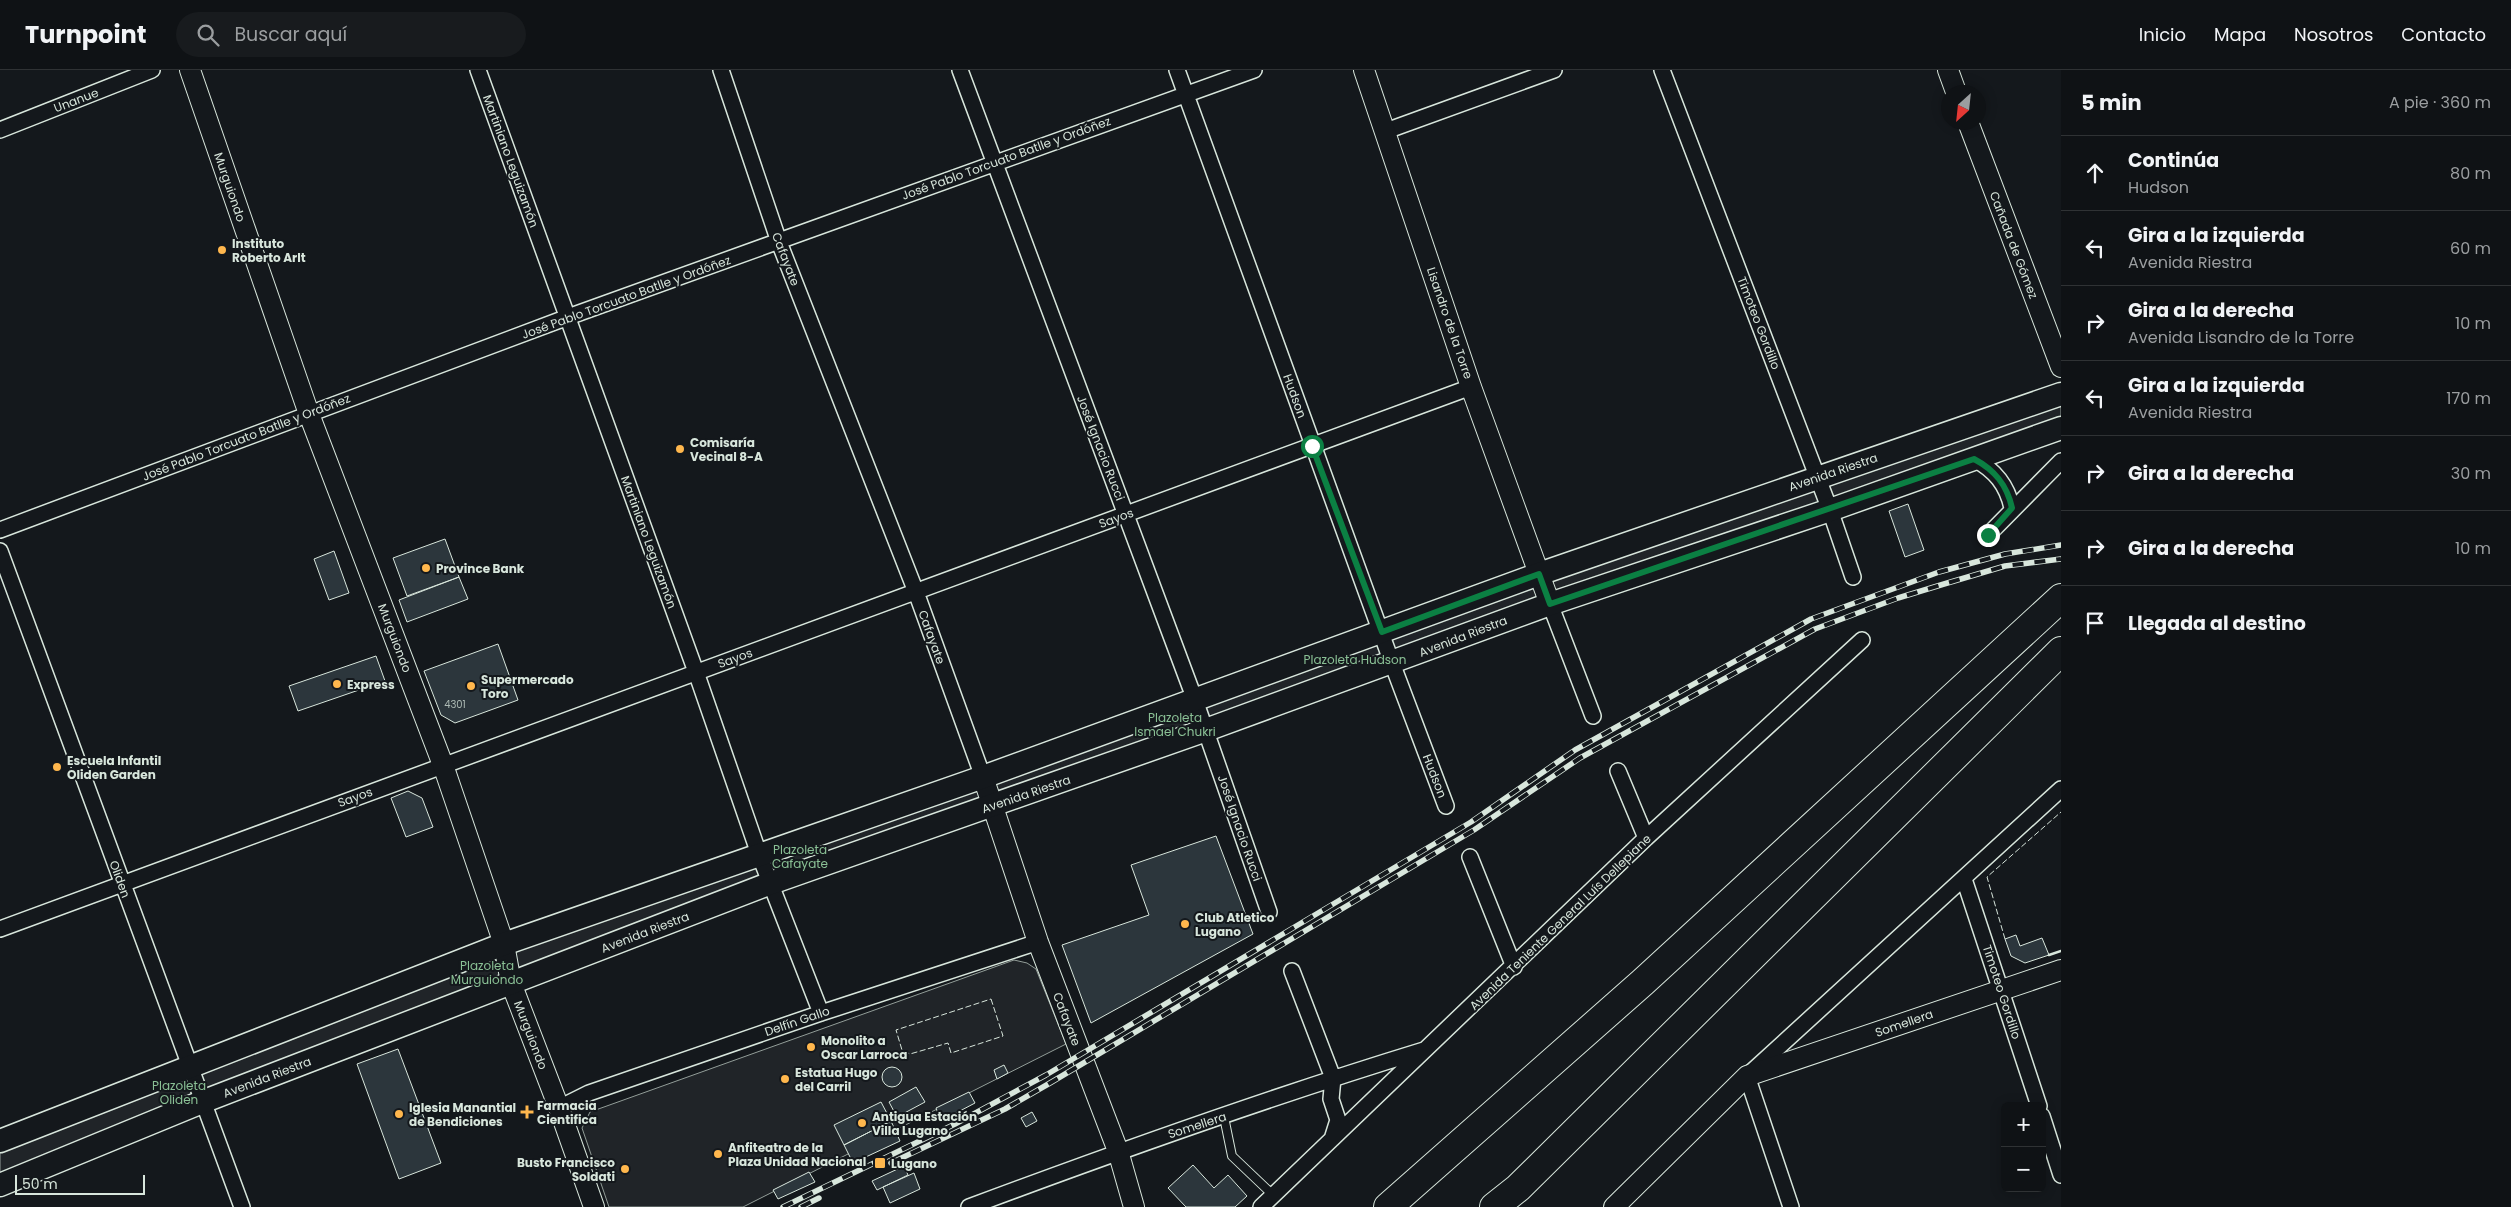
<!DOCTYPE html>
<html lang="es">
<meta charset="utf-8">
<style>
:root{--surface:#0f1215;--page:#181b1e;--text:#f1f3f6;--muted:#9b9ea0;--line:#2f3234}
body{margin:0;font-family:Poppins,sans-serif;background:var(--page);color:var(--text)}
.controls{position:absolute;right:15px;bottom:15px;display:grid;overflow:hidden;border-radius:8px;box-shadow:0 2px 12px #0003}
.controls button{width:45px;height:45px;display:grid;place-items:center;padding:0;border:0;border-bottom:1px solid var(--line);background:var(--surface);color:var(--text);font:25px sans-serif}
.compass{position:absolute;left:1941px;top:15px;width:45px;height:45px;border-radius:50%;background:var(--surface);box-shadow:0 2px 12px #0003;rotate:207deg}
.scale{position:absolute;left:15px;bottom:12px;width:130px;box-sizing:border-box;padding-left:5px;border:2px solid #d8e6dc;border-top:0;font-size:14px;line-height:18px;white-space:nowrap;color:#d8e6dc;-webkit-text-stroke:4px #14181c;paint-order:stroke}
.stop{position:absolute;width:15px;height:15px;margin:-11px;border:4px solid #0b8043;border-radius:50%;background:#fff}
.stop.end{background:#0b8043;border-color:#fff;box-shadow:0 1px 5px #0008}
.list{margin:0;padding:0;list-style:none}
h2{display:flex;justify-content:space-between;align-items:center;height:65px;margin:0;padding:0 20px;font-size:21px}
h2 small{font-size:16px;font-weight:400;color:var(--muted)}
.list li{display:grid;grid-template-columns:32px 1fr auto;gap:15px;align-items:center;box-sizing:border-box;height:75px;padding:0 20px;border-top:1px solid var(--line)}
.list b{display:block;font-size:19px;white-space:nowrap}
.list p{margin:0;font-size:16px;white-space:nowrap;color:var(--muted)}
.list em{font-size:16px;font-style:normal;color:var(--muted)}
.icon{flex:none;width:28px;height:28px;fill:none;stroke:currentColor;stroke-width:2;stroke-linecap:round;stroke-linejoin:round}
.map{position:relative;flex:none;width:2061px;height:1137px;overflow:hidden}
header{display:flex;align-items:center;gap:30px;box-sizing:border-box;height:70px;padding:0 25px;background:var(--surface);border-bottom:1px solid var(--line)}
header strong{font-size:24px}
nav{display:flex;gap:28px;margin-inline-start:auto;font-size:18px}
.search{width:350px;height:45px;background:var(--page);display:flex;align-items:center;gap:12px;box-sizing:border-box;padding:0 18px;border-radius:28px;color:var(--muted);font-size:19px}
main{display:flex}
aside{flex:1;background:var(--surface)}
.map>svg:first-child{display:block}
</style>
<header>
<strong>Turnpoint</strong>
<div class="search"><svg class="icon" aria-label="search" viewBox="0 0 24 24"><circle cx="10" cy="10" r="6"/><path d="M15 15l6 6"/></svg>Buscar aquí</div>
<nav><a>Inicio</a><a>Mapa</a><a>Nosotros</a><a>Contacto</a></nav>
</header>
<main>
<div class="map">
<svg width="2061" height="1137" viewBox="0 0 2061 1137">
<rect width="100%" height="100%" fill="#14181c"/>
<!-- green -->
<path fill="#202428" stroke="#939e99" d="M 2061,324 L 2061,358 L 1206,660 L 0,1115 L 0,1071 L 190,998 Z
M 1014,890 L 1027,893 L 1036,899 L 1066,974 L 743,1137 L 609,1137 L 582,1058 L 590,1042 Z"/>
<!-- building -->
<path fill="#2c363c" stroke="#d8e6dc" d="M 1908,434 L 1924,480 L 1905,487 L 1889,441 Z
M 445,469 L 459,507 L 407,526 L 393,488 Z
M 334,481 L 349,523 L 329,530 L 314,489 Z
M 459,507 L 468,529 L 407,552 L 399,530 Z
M 498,574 L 518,630 L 455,653 L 441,645 L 424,601 Z
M 376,586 L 385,611 L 298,641 L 289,616 Z
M 408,721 L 422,728 L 433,757 L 406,767 L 391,728 Z
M 1216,766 L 1253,864 L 1091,953 L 1062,875 L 1149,845 L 1131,795 Z
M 2016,865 L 2020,876 L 2042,868 L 2049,885 L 2025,893 L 2011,886 L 2005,869 Z
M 398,979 L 441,1093 L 399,1109 L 357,994 Z
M 1004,995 L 1008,1003 L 997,1009 L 994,1000 Z
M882 1007a10 10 0 1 1 20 0a10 10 0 1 1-20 0Z
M 916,1017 L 925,1032 L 897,1047 L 889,1032 Z
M 969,1022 L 975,1033 L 941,1051 L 936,1038 Z
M 881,1032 L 891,1051 L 844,1075 L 834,1055 Z
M 1032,1042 L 1037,1051 L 1026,1057 L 1021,1048 Z
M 891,1051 L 900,1071 L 853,1093 L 844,1075 Z
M 1193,1095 L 1214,1118 L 1228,1105 L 1247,1126 L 1235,1137 L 1186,1137 L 1168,1118 Z
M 904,1096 L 908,1105 L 877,1120 L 872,1111 Z
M 809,1102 L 815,1112 L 778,1129 L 773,1120 Z
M 914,1103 L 920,1119 L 890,1133 L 883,1117 Z"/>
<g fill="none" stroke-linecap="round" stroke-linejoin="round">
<!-- service casing -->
<g stroke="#d8e6dc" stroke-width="10">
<path id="service" d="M 1224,1047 L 1232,1086 L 1273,1125"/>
</g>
<!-- minor casing -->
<g stroke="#d8e6dc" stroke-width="18">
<path id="minor" d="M 478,0 L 696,602 L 759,784 L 821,943
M 721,0 L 779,172 L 916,522 L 983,707
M 960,0 L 1195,630 L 1269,842
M 1177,0 L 1392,593 L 1446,736
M 1662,0 L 1830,440 L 1853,507
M 0,60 L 152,0
M 1386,61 L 1554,0
M 1974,389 C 1995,400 2007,415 2012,438
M 0,460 L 568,247 L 1254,0
M 1988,465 L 2061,391
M 0,481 L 242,1137
M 1550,534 L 1593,646
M 1618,701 L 1646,768
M 1470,787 L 1514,897
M 1964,809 L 2039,1036
M 0,859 L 1471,317
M 1292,901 L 1333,1008 L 1331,1029 L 1338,1050 L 1332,1069
M 559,1038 L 589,1023 L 821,943 L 1038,872
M 2042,1046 L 2061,1105
M 969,1137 C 1119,1081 1270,1027 1424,980
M 1261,1137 L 1646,768 L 1862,570
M 1791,1137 L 1747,1006 L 2061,719"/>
</g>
<!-- tertiary casing -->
<g stroke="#d8e6dc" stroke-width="22">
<path id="tertiary" d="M 190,0 L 309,344 L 443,695 L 504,874 L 511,913 L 559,1038 L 594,1137
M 1364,0 L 1471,317 L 1550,534
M 1948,0 L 1956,22
M 1968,52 L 2061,297
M 983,707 L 1038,872 L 1118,1081 L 1134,1137
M 1614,1137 L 1747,1006 L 2061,900"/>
</g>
<!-- secondary casing -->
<g stroke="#d8e6dc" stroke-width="25">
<path id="secondary" d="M 0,1071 L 504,874 L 983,707 L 1539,504 L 2061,324
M 0,1115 L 202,1032 L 771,813 L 1206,660 L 1550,534 L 1830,440 L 2061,358"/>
</g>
<!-- motorway casing -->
<g stroke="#d8e6dc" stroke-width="30">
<path id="motorway" d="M 1388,1137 L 1643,912 L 2061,528
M 1494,1137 L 1518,1118 L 2061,581"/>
</g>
<!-- service -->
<use href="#service" stroke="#14181c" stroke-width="8"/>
<!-- minor -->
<use href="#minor" stroke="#14181c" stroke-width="15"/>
<!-- tertiary -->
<use href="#tertiary" stroke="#14181c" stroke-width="20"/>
<!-- secondary -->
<use href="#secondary" stroke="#14181c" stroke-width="22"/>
<!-- motorway -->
<use href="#motorway" stroke="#14181c" stroke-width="28"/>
<!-- rail casing -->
<g stroke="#d8e6dc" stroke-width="5.5">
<path id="rail" d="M 891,1093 L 1005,1039 L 1050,1013 L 1474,760 L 1580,688 L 1815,559 L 1898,528 L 1944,514 L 2005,496 L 2061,489
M 783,1137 L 955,1054 L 1046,1005 L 1471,752 L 1575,680 L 1811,549 L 1939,502 L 2005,484 L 2061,475
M 801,1137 L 819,1128"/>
</g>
<!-- rail -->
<use href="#rail" stroke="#14181c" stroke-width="4" stroke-dasharray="11" stroke-linecap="butt"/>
<!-- fence -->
<path stroke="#d8e6dc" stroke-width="1" stroke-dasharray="6 2.5" stroke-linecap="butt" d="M 2005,869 L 1987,807 L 2061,742
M 991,929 L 1003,966 L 951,983 L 948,973 L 910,984 L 902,980 L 896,960 Z"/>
<!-- wall -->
<path stroke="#d8e6dc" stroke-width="2.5" d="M 2049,885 L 2061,881"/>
</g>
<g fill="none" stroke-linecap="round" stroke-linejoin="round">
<!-- route -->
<path stroke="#0b8043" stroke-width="6" d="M 1312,376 L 1382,562 L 1539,504 L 1550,534 L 1974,389 C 1995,400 2007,415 2012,438 L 1988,465"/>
</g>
<!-- markers -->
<g fill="#ffb74d" stroke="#14181c" stroke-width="2">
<circle cx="222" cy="180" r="5"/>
<circle cx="680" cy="379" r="5"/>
<circle cx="426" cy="498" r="5"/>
<circle cx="337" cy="614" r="5"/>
<circle cx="471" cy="616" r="5"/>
<circle cx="57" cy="697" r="5"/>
<circle cx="1185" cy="854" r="5"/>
<circle cx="811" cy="977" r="5"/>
<circle cx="785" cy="1009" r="5"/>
<path d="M524.5 1034.5h5v5h5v5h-5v5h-5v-5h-5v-5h5z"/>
<circle cx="399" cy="1044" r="5"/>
<circle cx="862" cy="1053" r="5"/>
<circle cx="718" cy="1084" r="5"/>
<rect x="874" y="1087" width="12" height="12" rx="2.5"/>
<circle cx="625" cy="1099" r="5"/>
</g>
<g text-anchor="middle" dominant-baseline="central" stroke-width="4" stroke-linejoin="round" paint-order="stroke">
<!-- number labels -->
<g font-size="10" fill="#adbab4">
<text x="455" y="634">4301</text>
</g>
<!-- street labels -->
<g font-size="12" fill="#d8e6dc" stroke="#14181c">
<text transform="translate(76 30) rotate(-21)">Unanue</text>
<text transform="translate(1006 88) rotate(-20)">José Pablo Torcuato Batlle y Ordóñez</text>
<text transform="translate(511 91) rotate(70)">Martiniano Leguizamón</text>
<text transform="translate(230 117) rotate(71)">Murguiondo</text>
<text transform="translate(2014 175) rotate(69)">Cañada de Gómez</text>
<text transform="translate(786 189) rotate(69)">Cafayate</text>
<text transform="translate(626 227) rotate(-20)">José Pablo Torcuato Batlle y Ordóñez</text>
<text transform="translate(1450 253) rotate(71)">Lisandro de la Torre</text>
<text transform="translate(1759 253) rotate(69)">Timoteo Gordillo</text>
<text transform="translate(1295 326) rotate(70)">Hudson</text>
<text transform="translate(246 367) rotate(-21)">José Pablo Torcuato Batlle y Ordóñez</text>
<text transform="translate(1101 378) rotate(69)">José Ignacio Rucci</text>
<text transform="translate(1833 402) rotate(-19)">Avenida Riestra</text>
<text transform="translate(1116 448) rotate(-20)">Sayos</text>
<text transform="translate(649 472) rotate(70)">Martiniano Leguizamón</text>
<text transform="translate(1463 566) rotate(-21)">Avenida Riestra</text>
<text transform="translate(932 567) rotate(70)">Cafayate</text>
<text transform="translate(395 568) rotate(69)">Murguiondo</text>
<text transform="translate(735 588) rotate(-20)">Sayos</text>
<text transform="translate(1435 706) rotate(69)">Hudson</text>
<text transform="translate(1026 724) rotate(-19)">Avenida Riestra</text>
<text transform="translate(355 727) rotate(-20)">Sayos</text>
<text transform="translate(1240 758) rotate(71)">José Ignacio Rucci</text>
<text transform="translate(120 809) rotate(70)">Oliden</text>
<text transform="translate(1560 852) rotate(-44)">Avenida Teniente General Luís Dellepiane</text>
<text transform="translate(645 862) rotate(-21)">Avenida Riestra</text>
<text transform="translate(2002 922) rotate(72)">Timoteo Gordillo</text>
<text transform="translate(1067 949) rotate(69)">Cafayate</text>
<text transform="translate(797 951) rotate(-19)">Delfín Gallo</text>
<text transform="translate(1904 953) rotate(-19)">Somellera</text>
<text transform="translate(531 965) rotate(69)">Murguiondo</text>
<text transform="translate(267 1007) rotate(-21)">Avenida Riestra</text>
<text transform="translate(1197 1055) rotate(-18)">Somellera</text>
</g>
<!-- poi labels -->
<g font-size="12" font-weight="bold" fill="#d8e6dc" stroke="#14181c" text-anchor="start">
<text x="232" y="173">Instituto<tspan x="232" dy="14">Roberto Arlt</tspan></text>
<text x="690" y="372">Comisaría<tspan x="690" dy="14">Vecinal 8-A</tspan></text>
<text x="436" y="498">Province Bank</text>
<text x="481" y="609">Supermercado<tspan x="481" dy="14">Toro</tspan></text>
<text x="347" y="614">Express</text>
<text x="67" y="690">Escuela Infantil<tspan x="67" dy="14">Oliden Garden</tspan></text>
<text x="1195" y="847">Club Atletico<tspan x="1195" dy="14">Lugano</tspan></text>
<text x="821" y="970">Monolito a<tspan x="821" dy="14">Oscar Larroca</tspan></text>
<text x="795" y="1002">Estatua Hugo<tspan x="795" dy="14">del Carril</tspan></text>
<text x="537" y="1035">Farmacia<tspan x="537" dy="14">Cientifica</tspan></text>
<text x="409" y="1037">Iglesia Manantial<tspan x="409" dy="14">de Bendiciones</tspan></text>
<text x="872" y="1046">Antigua Estación<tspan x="872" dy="14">Villa Lugano</tspan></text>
<text x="728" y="1077">Anfiteatro de la<tspan x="728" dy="14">Plaza Unidad Nacional</tspan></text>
<text x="615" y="1092" text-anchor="end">Busto Francisco<tspan x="615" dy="14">Soldati</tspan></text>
<text x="891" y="1093">Lugano</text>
</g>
<!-- park labels -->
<g font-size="12" fill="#8ac095" stroke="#14181c">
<text x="1355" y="589">Plazoleta Hudson</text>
<text x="1175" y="647">Plazoleta<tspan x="1175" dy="14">Ismael Chukri</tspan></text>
<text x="800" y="779">Plazoleta<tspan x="800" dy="14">Cafayate</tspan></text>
<text x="487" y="895">Plazoleta<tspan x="487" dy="14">Murguiondo</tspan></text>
<text x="179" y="1015">Plazoleta<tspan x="179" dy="14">Oliden</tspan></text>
</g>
</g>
</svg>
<div class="controls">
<button>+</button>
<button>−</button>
</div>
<svg class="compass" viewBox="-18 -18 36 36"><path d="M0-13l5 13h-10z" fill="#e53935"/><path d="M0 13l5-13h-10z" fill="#9b9ea0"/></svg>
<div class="scale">50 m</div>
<div class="stop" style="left:1312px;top:376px"></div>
<div class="stop end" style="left:1988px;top:465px"></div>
</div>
<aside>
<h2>5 min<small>A pie · 360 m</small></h2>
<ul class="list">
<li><svg class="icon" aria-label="ahead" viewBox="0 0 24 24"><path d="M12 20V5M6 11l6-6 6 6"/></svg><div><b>Continúa</b><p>Hudson</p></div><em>80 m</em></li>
<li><svg class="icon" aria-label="left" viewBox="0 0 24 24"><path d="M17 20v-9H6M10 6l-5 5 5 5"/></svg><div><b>Gira a la izquierda</b><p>Avenida Riestra</p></div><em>60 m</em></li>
<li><svg class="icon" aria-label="right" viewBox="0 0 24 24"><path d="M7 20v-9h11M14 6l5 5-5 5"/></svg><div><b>Gira a la derecha</b><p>Avenida Lisandro de la Torre</p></div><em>10 m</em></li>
<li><svg class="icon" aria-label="left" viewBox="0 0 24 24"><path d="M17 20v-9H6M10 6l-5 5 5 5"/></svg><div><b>Gira a la izquierda</b><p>Avenida Riestra</p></div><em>170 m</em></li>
<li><svg class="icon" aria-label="right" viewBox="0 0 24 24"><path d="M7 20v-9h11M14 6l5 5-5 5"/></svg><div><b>Gira a la derecha</b></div><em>30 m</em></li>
<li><svg class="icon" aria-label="right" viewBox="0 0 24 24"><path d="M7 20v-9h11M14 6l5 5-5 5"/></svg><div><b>Gira a la derecha</b></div><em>10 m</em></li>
<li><svg class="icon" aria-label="arrive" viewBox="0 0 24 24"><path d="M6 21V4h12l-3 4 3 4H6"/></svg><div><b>Llegada al destino</b></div></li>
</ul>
</aside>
</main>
